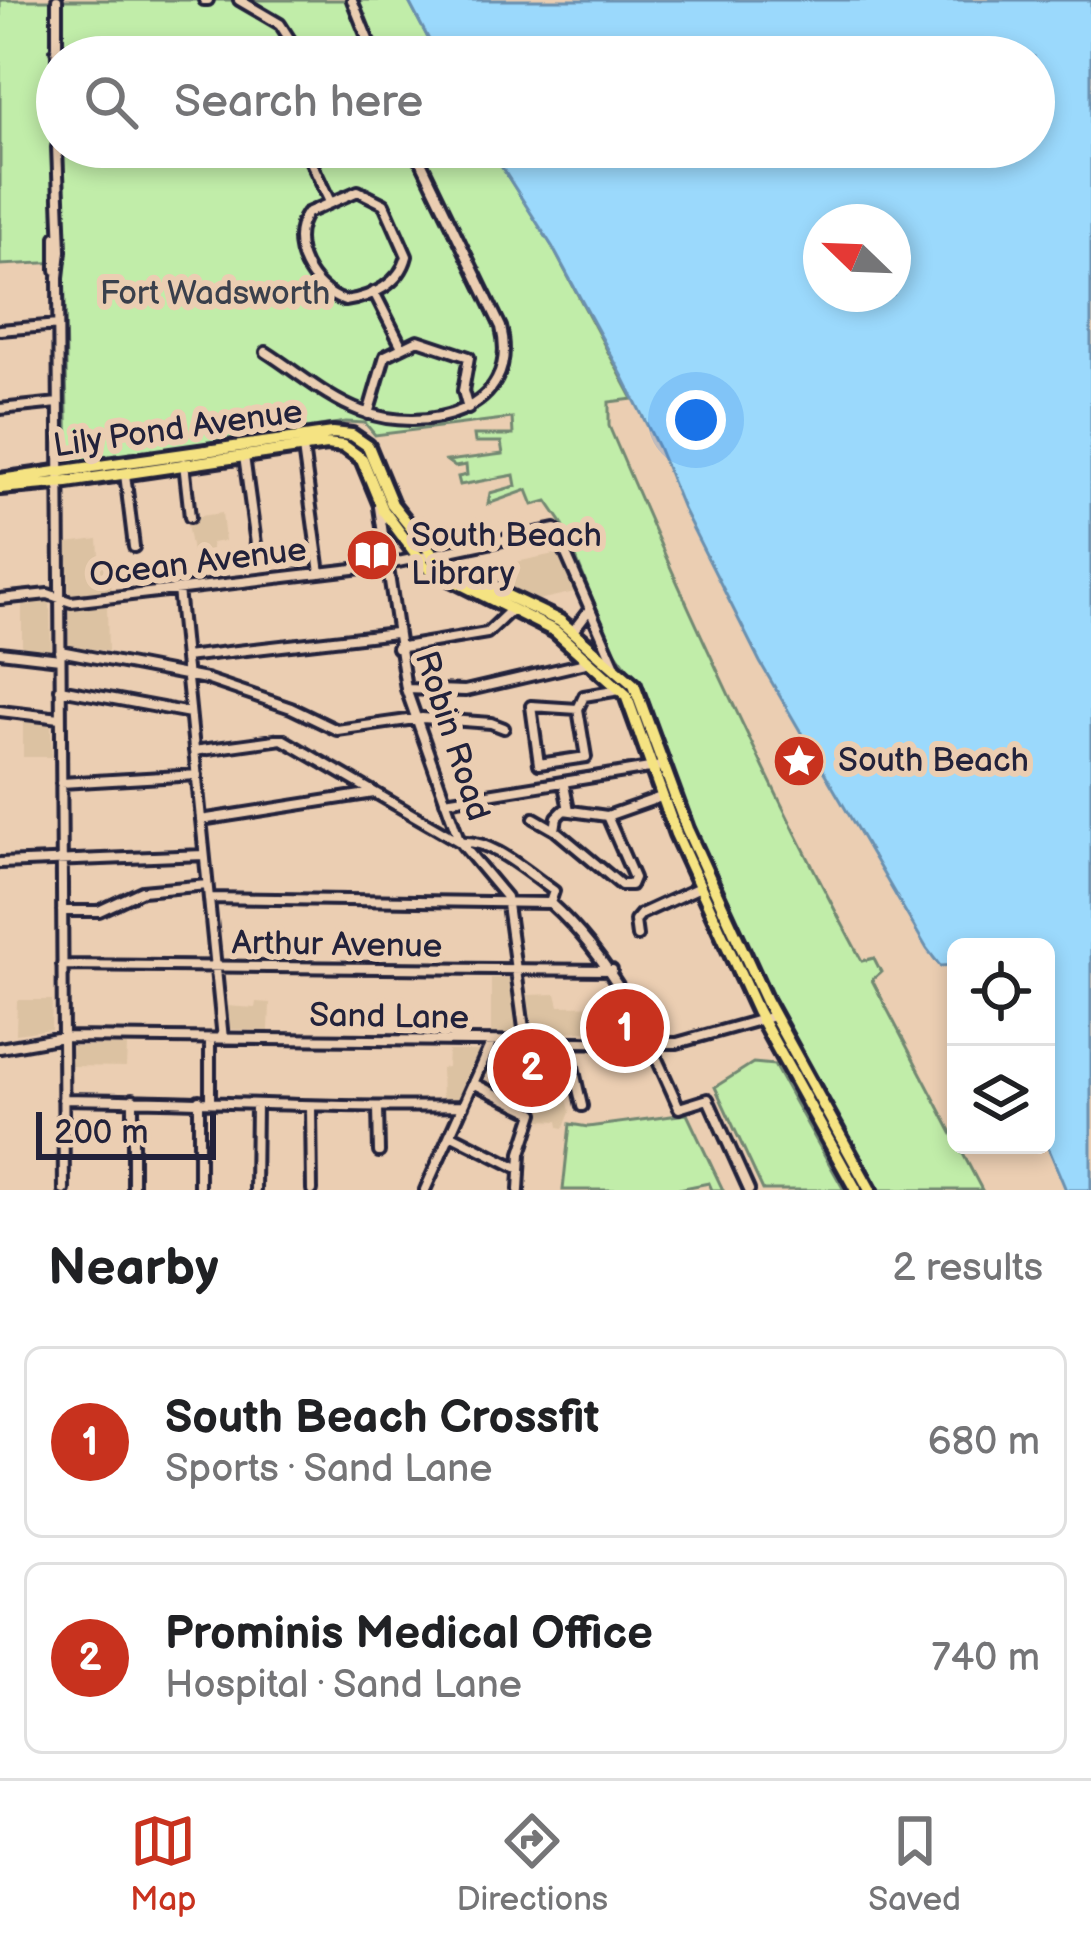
<!DOCTYPE html>
<meta charset="utf-8">
<style>
:root{--surface:#fff;--page:#f6f6f6;--text:#202124;--muted:#757577;--line:#e0e0e0;--accent:#c8321e}
body{margin:0;font-family:"Balsamiq Sans",sans-serif;background:var(--page);color:var(--text)}
.controls{position:absolute;right:36px;bottom:36px;display:grid;overflow:hidden;border-radius:18px;box-shadow:0 6px 18px #0003}
.controls button{width:108px;height:108px;display:grid;place-items:center;padding:0;border:0;border-bottom:3px solid var(--line);background:var(--surface);color:var(--text);font:60px sans-serif}
.compass{position:absolute;left:803px;top:204px;width:108px;height:108px;border-radius:50%;background:var(--surface);box-shadow:0 6px 18px #0003;rotate:293deg}
.scale{position:absolute;left:36px;bottom:30px;width:180px;box-sizing:border-box;padding-left:12px;border:6px solid #22223b;border-top:0;font-size:33px;line-height:42px;white-space:nowrap;color:#22223b;-webkit-text-stroke:9px #ebceb2;paint-order:stroke}
.you{position:absolute;left:696px;top:420px;width:42px;height:42px;margin:-30px;border:9px solid #fff;border-radius:50%;background:#1a73e8;box-shadow:0 0 0 18px #1a73e833}
.badge{display:grid;place-items:center;width:78px;height:78px;border-radius:50%;background:var(--accent);color:#fff;font-size:39px;font-weight:700}
.pin{position:absolute;translate:-50% -50%;border:6px solid #fff;box-shadow:0 3px 12px #0006}
.list{margin:0;padding:0;list-style:none}
h2{display:flex;justify-content:space-between;align-items:center;height:156px;margin:0;padding:0 48px;font-size:51px}
h2 small{font-size:39px;font-weight:400;color:var(--muted)}
.list li{display:grid;grid-template-columns:78px 1fr auto;gap:36px;align-items:center;box-sizing:border-box;height:192px;margin:0 24px 24px;padding:0 24px;border:3px solid var(--line);border-radius:18px}
.list b{display:block;font-size:45px;white-space:nowrap}
.list p{margin:0;font-size:39px;white-space:nowrap;color:var(--muted)}
.list em{font-size:39px;font-style:normal;color:var(--muted)}
.icon{flex:none;width:66px;height:66px;fill:none;stroke:currentColor;stroke-width:2;stroke-linecap:round;stroke-linejoin:round}
.map{position:relative;flex:none;width:1091px;height:1190px;overflow:hidden}
.search{position:absolute;background:var(--surface);box-shadow:0 6px 18px #0003;left:36px;right:36px;top:36px;height:132px;display:flex;align-items:center;gap:30px;box-sizing:border-box;padding:0 42px;border-radius:66px;color:var(--muted);font-size:45px}
.sheet{height:588px;background:var(--surface)}
nav{display:flex;justify-content:space-around;align-items:center;box-sizing:border-box;height:168px;border-top:3px solid var(--line);background:var(--surface);font-size:33px;color:var(--muted)}
nav a{display:grid;justify-items:center;gap:6px}
nav .on{color:var(--accent)}
.map>svg:first-child{display:block}
</style>
<div class="map">
<svg width="1091" height="1190" viewBox="0 0 1091 1190">
<rect width="100%" height="100%" fill="#ebceb2"/>
<filter id="ink" filterUnits="userSpaceOnUse"><feTurbulence type="fractalNoise" baseFrequency=".00833" numOctaves="2"/><feDisplacementMap in="SourceGraphic" scale="24" xChannelSelector="R" yChannelSelector="G"/><feConvolveMatrix kernelMatrix="1 2 1 2 8 2 1 2 1" color-interpolation-filters="sRGB"/></filter>
<g filter="url(#ink)">
<!-- built -->
<path fill="#dcc2a2" d="M 222,513 L 225,541 L 211,543 L 212,550 L 192,552 L 186,518 Z
M 98,539 L 99,555 L 107,555 L 112,590 L 69,596 L 67,543 Z
M 559,553 L 575,592 L 538,600 L 473,571 Z
M 50,600 L 51,655 L 22,652 L 22,603 Z
M 107,605 L 108,651 L 69,645 L 69,609 Z
M 23,721 L 51,724 L 52,757 L 23,757 Z
M 491,978 L 509,978 L 519,1033 L 491,1034 Z
M 556,994 L 559,1006 L 624,1005 L 636,1029 L 534,1033 L 528,995 Z
M 17,1000 L 52,1000 L 51,1029 L 16,1034 Z
M 256,1002 L 270,1003 L 269,1031 L 227,1029 L 226,1006 L 255,1008 Z
M 72,1046 L 127,1046 L 126,1067 L 71,1066 Z
M 448,1051 L 481,1051 L 461,1100 L 442,1100 L 441,1068 L 447,1067 Z
M 494,1052 L 558,1055 L 570,1112 L 564,1128 L 559,1127 L 558,1121 L 541,1120 L 539,1077 L 517,1070 L 511,1070 L 511,1075 L 486,1072 Z"/>
<!-- green -->
<path fill="#c1eda9" stroke="#728872" stroke-width="3" d="M 0,0 L 408,0 L 438,57 L 57,57 L 57,147 L 489,147 L 552,246 L 633,399 L 609,402 L 609,426 C 686,607 772,794 862,961 L 874,958 L 881,972 L 872,980 L 982,1190 L 878,1190 L 770,992 L 695,831 L 645,692 L 612,647 L 562,523 L 547,501 L 533,505 L 527,490 L 488,504 L 490,493 L 516,486 L 514,475 L 460,485 L 458,477 L 467,475 L 466,465 L 455,467 L 447,461 L 503,454 L 501,442 L 475,442 L 474,435 L 513,435 L 512,418 L 375,435 L 365,423 L 346,422 L 68,464 L 64,262 L 0,265 Z
M 753,1063 L 774,1065 L 844,1190 L 763,1190 L 715,1087 Z
M 687,1114 L 723,1190 L 712,1190 L 709,1183 L 674,1190 L 563,1190 L 570,1124 L 588,1127 Z"/>
<!-- water -->
<path fill="#9bd9fc" stroke="#6b90af" stroke-width="3" fill-rule="evenodd" d="M 408,0 L 1091,0 L 1091,1190 L 1066,1190 L 1046,1142 L 1046,947 L 956,947 L 956,965 L 940,966 L 927,949 L 760,662 L 684,511 L 658,447 L 623,377 L 552,246 L 489,147 L 1034,147 L 1034,57 L 438,57 ZM 821,222 L 893,222 L 893,294 L 821,294 Z"/>
<g fill="none" stroke-linecap="round" stroke-linejoin="round">
<!-- minor casing -->
<g stroke="#22223b" stroke-width="16">
<path id="minor" d="M 57,0 L 57,136
M 204,0 L 208,0
M 239,0 L 280,24 L 301,57
M 352,0 L 375,57
M 56,50 L 128,50 L 142,57
M 57,147 L 61,251 L 58,277 L 64,1190
M 304,147 L 330,202
M 358,191 L 384,204 L 407,256 C 400,284 372,297 345,301 C 312,291 285,244 307,213 Z
M 56,237 L 56,270
M 374,292 L 402,347
M 0,330 L 58,325
M 266,352 C 296,371 328,399 361,411 C 424,435 522,412 501,327 L 414,147
M 0,409 L 58,403
M 368,414 L 385,356 L 418,340 L 469,357 L 463,391 L 468,409
M 303,448 L 320,573
M 244,456 L 256,544
M 184,463 L 190,517
M 125,474 L 134,547
M 379,507 L 406,689 L 460,842 L 506,897 L 526,1043
M 178,589 L 223,1039
M 0,599 L 48,594 L 71,602 L 379,566 L 555,529 L 615,666
M 573,631 L 589,610
M 397,648 L 487,633 L 511,610
M 60,651 L 206,679 L 291,708 L 337,730 L 422,718 L 491,723 L 504,728
M 0,652 L 60,659
M 185,657 L 395,633
M 60,689 L 190,713
M 406,689 L 465,691 L 590,662
M 531,706 L 578,709 L 586,757 L 539,764 Z
M 578,709 L 584,696 L 620,690
M 0,711 L 60,718
M 194,751 L 282,739 L 460,842 C 491,838 529,874 554,891 L 550,903
M 61,783 L 197,775
M 564,785 L 569,810
M 445,801 L 662,766
M 607,816 L 634,878 L 631,885 L 621,885 L 555,830 L 557,817 L 564,810 L 607,816 L 661,797
M 534,818 L 555,830
M 201,820 L 374,793
M 0,863 L 204,855
M 209,898 L 550,903
M 550,903 C 614,961 645,1030 679,1108 L 708,1099 L 749,1190
M 62,911 L 99,911 L 142,891 L 207,885
M 637,936 L 635,921 L 641,914 L 700,887
M 62,965 L 612,970
M 568,1045 L 582,1106
M 0,1048 L 63,1037 L 677,1043 L 774,1016
M 473,1083 L 534,1113 L 521,1153 L 519,1190
M 63,1099 C 197,1100 329,1109 463,1106
M 210,1102 L 210,1039
M 311,1108 L 312,1190
M 378,1108 L 379,1152
M 450,1134 L 520,1169
M 133,1190 L 133,1099
M 199,1190 L 199,1100
M 255,1190 L 256,1104
M 425,1190 L 491,1043"/>
</g>
<!-- major casing -->
<g stroke="#22223b" stroke-width="20">
<path id="major" d="M 0,480 L 333,433 L 352,435 L 368,446 L 392,504 L 440,564 L 560,621 L 634,685 L 687,829 L 766,1001 L 870,1190
M 0,488 L 67,482 L 326,444 L 344,446 L 362,459 L 383,510 L 425,566 L 555,631 L 626,695 L 676,834 L 757,1011 L 856,1190"/>
</g>
<!-- minor -->
<use href="#minor" stroke="#ebceb2" stroke-width="8"/>
<!-- major -->
<use href="#major" stroke="#f5e382" stroke-width="10"/>
</g>
</g>
<!-- icons -->
<defs>
<g id="library-disc" transform="scale(2.7)"><circle r="9.5" fill="#c8321e" stroke="#ebceb2"/><path d="M-6-4Q-3-5.5-.7-3.5V5Q-3 3-6 4ZM6-4Q3-5.5 .7-3.5V5Q3 3 6 4Z" fill="#fff"/></g>
<g id="sight-disc" transform="scale(2.7)"><circle r="9.5" fill="#c8321e" stroke="#ebceb2"/><path d="M0-6L1.8-2.2L6-1.7L2.9 1.2L3.7 5.4L0 3.3L-3.7 5.4L-2.9 1.2L-6-1.7L-1.8-2.2Z" fill="#fff"/></g>
</defs>
<g fill-rule="evenodd">
<use href="#library-disc" x="372" y="555"/>
<use href="#sight-disc" x="799" y="761"/>
</g>
<g text-anchor="middle" dominant-baseline="central" stroke-width="12" stroke-linejoin="round" paint-order="stroke">
<!-- park labels -->
<g font-size="33" fill="#3a404c" stroke="#ebceb2">
<text x="215" y="294">Fort Wadsworth</text>
</g>
<!-- street labels -->
<g font-size="33" fill="#22223b" stroke="#ebceb2">
<text transform="translate(178 429) rotate(-8)">Lily Pond Avenue</text>
<text transform="translate(198 563) rotate(-7)">Ocean Avenue</text>
<text transform="translate(452 736) rotate(72)">Robin Road</text>
<text transform="translate(337 945) rotate(1)">Arthur Avenue</text>
<text transform="translate(389 1017) rotate(1)">Sand Lane</text>
</g>
<!-- poi labels -->
<g font-size="33" fill="#22223b" stroke="#ebceb2" text-anchor="start">
<text x="411" y="536">South Beach<tspan x="411" dy="38">Library</tspan></text>
<text x="838" y="761">South Beach</text>
</g>
</g>
</svg>
<div class="controls">
<button><svg class="icon" aria-label="locate" viewBox="0 0 24 24"><circle cx="12" cy="12" r="6"/><path d="M12 2v4M12 18v4M2 12h4M18 12h4"/></svg></button>
<button><svg class="icon" aria-label="layers" viewBox="0 0 24 24"><path d="M12 4l9 5-9 5-9-5zM3 14l9 5 9-5"/></svg></button>
</div>
<svg class="compass" viewBox="-18 -18 36 36"><path d="M0-13l5 13h-10z" fill="#e53935"/><path d="M0 13l5-13h-10z" fill="#757577"/></svg>
<div class="scale">200 m</div>
<div class="you"></div>
<div class="pin badge" style="left:625px;top:1028px">1</div>
<div class="pin badge" style="left:532px;top:1068px">2</div>
<div class="search"><svg class="icon" aria-label="search" viewBox="0 0 24 24"><circle cx="10" cy="10" r="6"/><path d="M15 15l6 6"/></svg>Search here</div>
</div>
<section class="sheet">
<h2>Nearby<small>2 results</small></h2>
<ul class="list">
<li><span class="badge">1</span><div><b>South Beach Crossfit</b><p>Sports · Sand Lane</p></div><em>680 m</em></li>
<li><span class="badge">2</span><div><b>Prominis Medical Office</b><p>Hospital · Sand Lane</p></div><em>740 m</em></li>
</ul>
</section>
<nav>
<a class="on"><svg class="icon" aria-label="map" viewBox="0 0 24 24"><path d="M3 6l6-2 6 2 6-2v14l-6 2-6-2-6 2zM9 4v14M15 6v14"/></svg>Map</a>
<a><svg class="icon" aria-label="directions" viewBox="0 0 24 24"><path d="M12 3l9 9-9 9-9-9zM9 14v-3h6M13 9l2 2-2 2"/></svg>Directions</a>
<a><svg class="icon" aria-label="saved" viewBox="0 0 24 24"><path d="M7 4h10v16l-5-4-5 4z"/></svg>Saved</a>
</nav>
